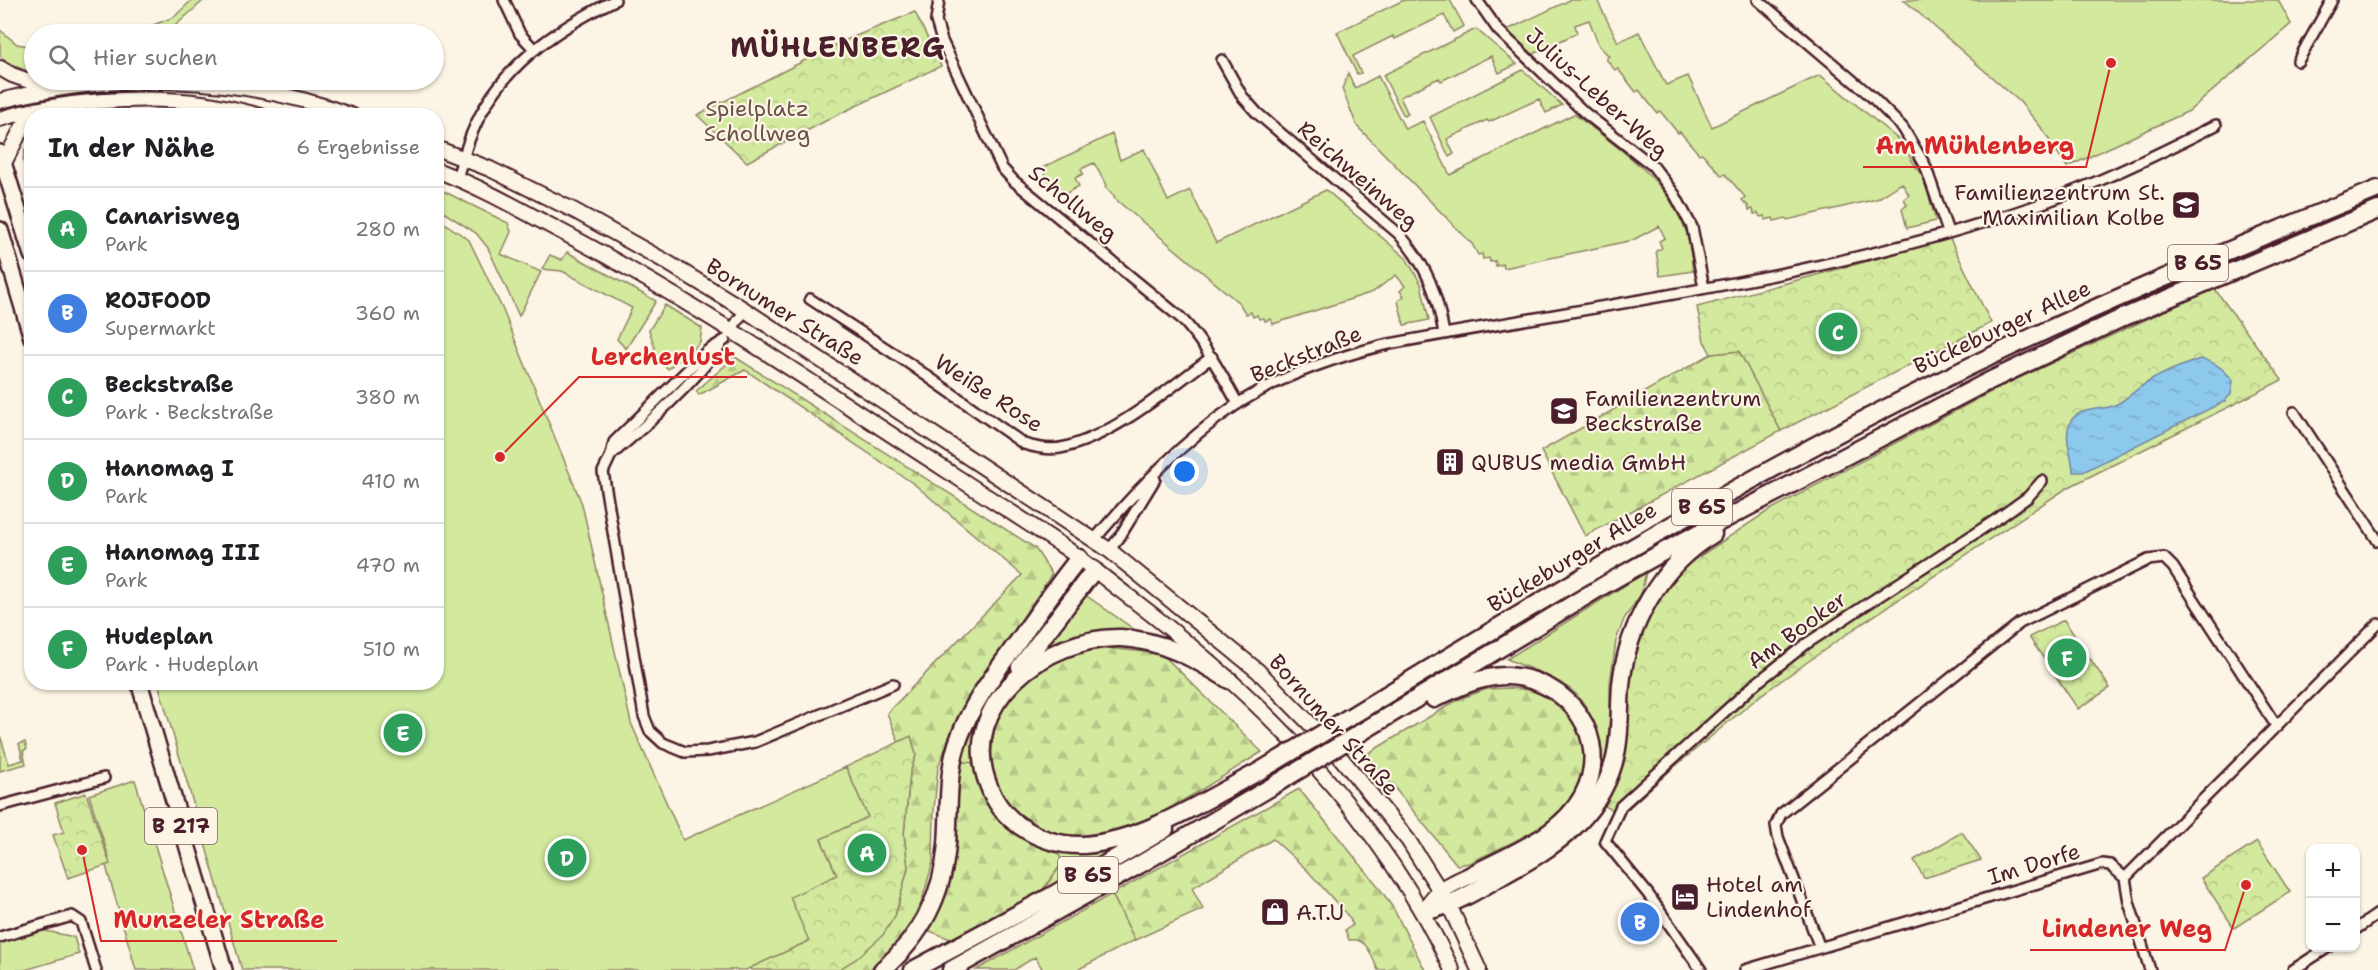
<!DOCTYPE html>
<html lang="de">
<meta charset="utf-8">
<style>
:root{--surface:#fff;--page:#f2f2f2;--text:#202124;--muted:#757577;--line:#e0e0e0;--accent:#db2777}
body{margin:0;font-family:"Shantell Sans",sans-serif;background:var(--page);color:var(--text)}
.controls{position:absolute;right:18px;bottom:18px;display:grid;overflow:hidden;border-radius:12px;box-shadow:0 2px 4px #0004}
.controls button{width:54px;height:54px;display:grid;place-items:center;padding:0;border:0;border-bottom:2px solid var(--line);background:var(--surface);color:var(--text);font:30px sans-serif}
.you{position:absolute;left:1185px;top:472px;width:21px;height:21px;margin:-15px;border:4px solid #fff;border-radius:50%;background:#1a73e8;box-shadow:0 0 0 9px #1a73e833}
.badge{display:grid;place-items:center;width:39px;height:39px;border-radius:50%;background:var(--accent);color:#fff;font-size:20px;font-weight:700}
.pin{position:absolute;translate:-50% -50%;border:3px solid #fff;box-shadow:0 2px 6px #0006}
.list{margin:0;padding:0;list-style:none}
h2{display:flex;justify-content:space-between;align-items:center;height:78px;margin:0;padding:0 24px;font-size:26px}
h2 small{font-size:20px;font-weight:400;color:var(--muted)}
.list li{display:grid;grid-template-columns:39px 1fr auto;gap:18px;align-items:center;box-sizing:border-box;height:84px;padding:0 24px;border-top:2px solid var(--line)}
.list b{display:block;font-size:22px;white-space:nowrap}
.list p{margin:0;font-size:20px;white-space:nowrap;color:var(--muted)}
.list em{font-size:20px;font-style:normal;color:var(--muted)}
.icon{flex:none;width:33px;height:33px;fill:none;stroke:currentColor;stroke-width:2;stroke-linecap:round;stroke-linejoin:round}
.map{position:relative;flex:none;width:2378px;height:970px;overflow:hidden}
.search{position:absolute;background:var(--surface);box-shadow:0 2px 4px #0004;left:24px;top:24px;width:420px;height:66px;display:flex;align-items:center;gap:15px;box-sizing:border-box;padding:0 21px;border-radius:33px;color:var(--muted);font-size:22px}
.panel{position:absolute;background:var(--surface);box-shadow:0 2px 4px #0004;left:24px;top:108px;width:420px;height:582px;border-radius:24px}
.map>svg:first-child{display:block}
</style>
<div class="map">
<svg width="2378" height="970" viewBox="0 0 2378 970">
<defs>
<pattern id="forest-firs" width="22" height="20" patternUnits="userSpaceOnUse" patternTransform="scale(1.5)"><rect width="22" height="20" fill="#d3e99e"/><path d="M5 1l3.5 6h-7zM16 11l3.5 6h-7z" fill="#b7c788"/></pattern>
<pattern id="park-crowns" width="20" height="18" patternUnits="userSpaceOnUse" patternTransform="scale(1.5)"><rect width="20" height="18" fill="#d3e99e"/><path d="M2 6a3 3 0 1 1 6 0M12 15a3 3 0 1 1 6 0" fill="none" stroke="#b7c788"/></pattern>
<pattern id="water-ripples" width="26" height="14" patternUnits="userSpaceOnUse" patternTransform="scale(1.5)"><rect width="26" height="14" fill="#8dc8ed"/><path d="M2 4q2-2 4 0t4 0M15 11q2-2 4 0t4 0" fill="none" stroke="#7babcb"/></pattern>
</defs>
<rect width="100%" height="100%" fill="#fcf5e5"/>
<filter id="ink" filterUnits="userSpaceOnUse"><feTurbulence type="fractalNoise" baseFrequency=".0167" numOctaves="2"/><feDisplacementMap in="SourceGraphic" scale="12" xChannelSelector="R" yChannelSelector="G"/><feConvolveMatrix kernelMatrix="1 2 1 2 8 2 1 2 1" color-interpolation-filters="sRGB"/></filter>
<g filter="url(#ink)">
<!-- green -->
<path fill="#d3e99e" stroke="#8e8464" stroke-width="1.5" d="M 192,0 L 204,0 L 166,34 L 130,34 L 174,17 Z
M 1404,0 L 1450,0 L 1464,26 L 1453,32 L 1444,15 L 1395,39 L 1393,36 L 1353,56 L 1361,73 L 1357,74 L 1337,32 Z
M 1570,0 L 1597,0 L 1618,42 L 1639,32 L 1666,85 L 1688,76 L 1712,127 L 1820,75 L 1899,140 L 1924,179 L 1936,221 L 1907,228 L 1902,209 L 1907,205 L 1904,199 L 1909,195 L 1902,183 L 1877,199 L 1787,220 L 1786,218 L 1774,221 L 1773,218 L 1765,220 L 1764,216 L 1760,217 L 1758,213 L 1754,214 L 1753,209 L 1749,210 L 1748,206 L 1742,200 L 1745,197 L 1725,174 L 1722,176 L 1702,153 L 1699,154 L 1680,132 L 1678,133 L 1660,111 L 1657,113 L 1639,90 L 1636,92 L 1618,69 L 1615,70 L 1606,59 L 1609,56 L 1599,46 L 1589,20 L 1575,25 L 1577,33 L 1533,54 L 1507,30 Z
M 1904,0 L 2278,0 L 2291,24 L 2189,111 L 2067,167 L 2040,126 L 2020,102 Z
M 1476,29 L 1517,64 L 1499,73 L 1491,56 L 1441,81 L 1439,78 L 1400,97 L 1408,114 L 1404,116 L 1383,75 Z
M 0,30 L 17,44 L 34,47 L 34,74 L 10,64 L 0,56 Z
M 1523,70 L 1562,105 L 1546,113 L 1539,99 L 1489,122 L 1487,120 L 1447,139 L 1454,154 L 1449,157 L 1430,117 Z
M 1348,73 L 1355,88 L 1378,76 L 1405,129 L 1423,121 L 1450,175 L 1574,114 C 1618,148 1669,179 1687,234 C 1691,245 1691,259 1693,271 L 1660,276 L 1656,251 L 1662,248 L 1659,241 L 1665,238 L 1659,226 L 1633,240 L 1504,268 L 1503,264 L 1496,266 L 1495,261 L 1490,262 L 1489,258 L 1483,259 L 1482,254 L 1478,255 L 1472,244 L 1357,126 L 1342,89 Z
M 1112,134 L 1120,160 L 1144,149 L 1168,201 L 1190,190 L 1216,243 L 1326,190 L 1406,258 L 1421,284 L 1429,320 L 1404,325 L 1398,301 L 1404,296 L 1400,291 L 1405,286 L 1396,275 L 1373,292 L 1273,324 L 1271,319 L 1265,321 L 1264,318 L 1259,319 L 1257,315 L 1253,317 L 1251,312 L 1246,314 L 1239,303 L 1114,198 L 1115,197 L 1105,187 L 1106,185 L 1094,163 L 1081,169 L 1083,174 L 1075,178 L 1079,186 L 1065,194 L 1046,178 L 1044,167 Z
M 31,146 L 31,187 L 23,160 L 25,149 Z
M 437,188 L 508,223 L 511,232 L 501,254 L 541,272 L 519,316 L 488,248 L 476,233 L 437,208 Z
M 437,218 L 469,240 L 502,308 L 582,504 L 631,723 L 683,840 L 846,767 L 868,817 L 821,839 L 837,875 L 809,941 L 746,970 L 242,970 L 158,683 L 436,682 Z
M 567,252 L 656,301 L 626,349 L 617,339 L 632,308 L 562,271 L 542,269 L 550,255 L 562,260 Z
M 665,305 L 702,328 L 700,342 L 681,361 L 679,359 L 668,369 L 651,352 L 655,348 L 649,330 Z
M 1646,572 L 1641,594 L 1624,619 L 1616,641 L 1610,684 L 1610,719 L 1605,764 L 1599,767 C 1596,747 1595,725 1586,707 C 1571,680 1533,671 1507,659 Z
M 1068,584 L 1071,585 L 987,703 L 976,763 L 955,773 C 974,702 1026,643 1068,584 Z
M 1084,594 L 1142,635 C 1101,634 1079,631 1042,651 Z
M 0,735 L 9,764 L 23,760 L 19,744 L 25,742 L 27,749 L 23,751 L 26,764 L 0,771 Z
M 135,780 L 193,970 L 136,970 L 104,859 L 109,858 L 89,795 Z
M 1119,846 L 1041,892 L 1063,863 L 1056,850 Z
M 1112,894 L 1135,940 L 1077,970 L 1043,970 L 1035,957 L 1014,970 L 976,970 Z
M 41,930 L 74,937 L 79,954 L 25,970 L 0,970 L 0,941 Z"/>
<!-- forest -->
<path fill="url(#forest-firs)" stroke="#8e8464" stroke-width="1.5" d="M 1739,351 L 1781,431 L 1585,536 L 1541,451 L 1711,354 Z
M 735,357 L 1035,548 L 1052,574 L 959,714 L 938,767 L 934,810 L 933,862 L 921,904 L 900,940 L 869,970 L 833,970 L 856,955 L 896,913 L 908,868 L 904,834 L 910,773 L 916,755 L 911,737 L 899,743 L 887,713 L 1022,575 L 914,484 L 745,370 L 699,395 L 696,391 Z
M 1108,648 L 1162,654 L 1262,752 C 1217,779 1154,824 1104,834 C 1091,836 1075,838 1062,836 C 1049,834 1036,827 1025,820 C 980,788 983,725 1018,687 C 1041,662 1076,652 1108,648 Z
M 1510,688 C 1518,689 1530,689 1537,693 C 1546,696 1562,707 1568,714 C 1588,737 1591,782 1569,804 C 1543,831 1503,846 1470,863 L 1457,865 L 1367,754 L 1459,699 L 1487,689 Z
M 962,762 L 976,763 C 995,803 1004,842 1056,850 L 1063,862 L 1041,892 L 953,940 L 927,930 L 941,908 L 952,877 L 956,852 L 955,773 Z
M 1299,789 L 1378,886 L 1393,908 L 1425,970 L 1378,970 C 1371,956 1368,937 1349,940 L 1345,930 L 1353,925 L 1349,917 L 1307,870 L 1273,839 L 1192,888 L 1203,909 L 1135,940 L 1112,894 Z"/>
<!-- park -->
<path fill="url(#park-crowns)" stroke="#8e8464" stroke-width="1.5" d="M 915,12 L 941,66 L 837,115 L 747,162 L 697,115 L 841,42 Z
M 1950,239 L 1991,323 L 1781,431 L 1739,351 L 1711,354 L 1704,341 L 1697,307 Z
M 2214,288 L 2282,380 L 2067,488 L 1854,629 L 1761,695 L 1672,769 L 1621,815 L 1603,805 L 1615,783 L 1626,739 L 1629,685 L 1638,639 L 1660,595 L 1677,574 L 1697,558 L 1768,511 L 2000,387 Z
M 2064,620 L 2110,688 L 2078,709 L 2029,637 Z
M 911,736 L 916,755 L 910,773 L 904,834 L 908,868 L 895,916 L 883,935 L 856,959 L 838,970 L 751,970 L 750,968 L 809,941 L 790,897 L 837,875 L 821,839 L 868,817 L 846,767 Z
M 86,793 L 110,864 L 68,878 L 53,835 L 64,832 L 55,803 Z
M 1962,832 L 1981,860 L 1924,878 L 1914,860 Z
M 2257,842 L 2290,892 L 2234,928 L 2201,878 Z"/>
<!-- water -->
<path fill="url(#water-ripples)" stroke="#72849f" stroke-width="1.5" d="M 2200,359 C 2214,361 2225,370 2233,381 L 2231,394 L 2225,401 L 2083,472 L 2073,472 C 2073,456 2062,437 2071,421 C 2079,408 2097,410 2109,407 C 2123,404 2133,391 2145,384 C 2162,373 2181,366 2200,359 Z"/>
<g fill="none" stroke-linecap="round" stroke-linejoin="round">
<!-- street casing -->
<g stroke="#4a1f2b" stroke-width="14">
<path id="street" d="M 504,0 L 520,34 L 534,49
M 939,0 L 936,21 L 942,41 L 1002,168 L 1014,181 L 1181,318 C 1205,344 1221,373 1238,404
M 1477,0 L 1498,30 L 1585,113 L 1653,166 L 1675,195 L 1692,227 L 1704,288
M 1758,0 L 1871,96 L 1903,128 L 1925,165 L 1948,232
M 1222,60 L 1242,96 L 1257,113 L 1399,234 C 1427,266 1437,292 1444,334
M 2298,61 L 2332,0
M 457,177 C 462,163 466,147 472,133 C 498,68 554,30 615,0
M 810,299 L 907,362 L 1024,444 C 1037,448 1051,451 1065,447 C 1117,434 1169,388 1212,357
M 729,333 L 745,310
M 725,340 L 707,351 L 614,442 L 611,455 L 603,472 L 644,716 L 650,731 L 663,743 L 685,752 L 708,751 L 755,742 L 893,684
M 2294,412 L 2378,541
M 611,455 C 650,422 691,386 721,345
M 1094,540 C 1136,491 1182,441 1236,405 C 1280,376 1333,358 1384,345 C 1604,303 1831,278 2043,203 C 2102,182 2161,153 2216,125
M 1109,550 L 1119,538 L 1155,479
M 0,806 L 104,778
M 2125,878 L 2378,624
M 2125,878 L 2129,902 L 2150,970
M 2356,929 L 2378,914
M 0,937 L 72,916 L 81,922 L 96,970
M 1820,948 L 1778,837 L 1776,825 L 1781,814 L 2020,623 L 2148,560 L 2164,558 L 2173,567 L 2277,727
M 1701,970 L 1648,894 L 1605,841 L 1621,806 L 1754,685 L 1806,644 L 2000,517 L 2028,497 L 2042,481
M 1745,970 L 2102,864 L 2110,865 L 2125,878
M 2293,970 L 2327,948"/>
</g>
<!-- secondary casing -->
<g stroke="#4a1f2b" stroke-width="18">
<path id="secondary" d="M 0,68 L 12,75 L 52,89
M 0,101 C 116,71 240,74 353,116
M 0,119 C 58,101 142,95 202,103 C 222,106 242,111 261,116
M 436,148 L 490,169 L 575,211 L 663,260 L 745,310 L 1109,550 L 1258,671 L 1327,741 L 1408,840 L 1449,905 L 1479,970
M 3,165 L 22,128 L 32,119
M 436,170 C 476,185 512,205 549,225 C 653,279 751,342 848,406 C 920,454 992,499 1064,547 C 1087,563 1109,582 1132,599 C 1263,699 1382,819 1452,970"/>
</g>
<!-- primary casing -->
<g stroke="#4a1f2b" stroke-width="20">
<path id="primary" d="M 0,153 L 32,255
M 0,230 L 32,338
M 139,682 L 224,970"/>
</g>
<!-- highway casing -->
<g stroke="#4a1f2b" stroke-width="21">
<path id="highway" d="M 1020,667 L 1094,570
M 1229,680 C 1196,659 1161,640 1121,638 C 1047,636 957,703 988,784 C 994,801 1005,816 1020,826 C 1039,839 1060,846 1084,845 C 1146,840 1204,800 1258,772
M 1348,718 C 1535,604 1723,490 1920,391 C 2069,316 2223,252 2378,189
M 1360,733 L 1606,584 L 1670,548 L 1985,383 L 2122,318 L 2378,210
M 1424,912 C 1456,904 1474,892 1502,876 C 1552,848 1597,821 1614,762 C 1621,738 1619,710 1621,685 C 1627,626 1660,565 1713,534
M 1424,912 C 1429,905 1435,896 1441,891 C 1449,885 1460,880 1469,876 C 1508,855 1561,837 1583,795 C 1613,738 1568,679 1508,676 C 1483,675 1456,688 1434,699
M 882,970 C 921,937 943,895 947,844 C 950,807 946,771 960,736 C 973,701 996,672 1017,643 C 1037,614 1057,585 1079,558
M 913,970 L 1053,895 L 1165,829
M 951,970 L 1139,865 L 1271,787"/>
</g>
<!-- street -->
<use href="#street" stroke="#fcf5e5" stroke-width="9"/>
<!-- secondary -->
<use href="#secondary" stroke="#fcf5e5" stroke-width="14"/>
<!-- primary -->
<use href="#primary" stroke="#fcf5e5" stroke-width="15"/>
<!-- highway -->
<use href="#highway" stroke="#fcf5e5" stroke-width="16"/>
<!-- highway-bridge casing -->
<g stroke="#4a1f2b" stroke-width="21" stroke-linecap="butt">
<path id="highway-bridge" d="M 1258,772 L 1348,718
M 1271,787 L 1360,733"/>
</g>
<!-- highway-bridge -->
<use href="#highway-bridge" stroke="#fcf5e5" stroke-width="16"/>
</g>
</g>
<!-- icons -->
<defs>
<g id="school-square" transform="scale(1.5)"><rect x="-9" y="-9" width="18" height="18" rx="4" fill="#4a1f2b" stroke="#fcf5e5"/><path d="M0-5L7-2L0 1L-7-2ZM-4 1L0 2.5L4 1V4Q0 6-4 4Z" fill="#fff"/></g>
<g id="building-square" transform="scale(1.5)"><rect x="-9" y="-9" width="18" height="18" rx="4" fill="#4a1f2b" stroke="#fcf5e5"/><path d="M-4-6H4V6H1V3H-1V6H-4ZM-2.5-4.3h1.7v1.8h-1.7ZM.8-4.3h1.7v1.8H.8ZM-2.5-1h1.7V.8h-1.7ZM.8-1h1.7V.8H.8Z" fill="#fff"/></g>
<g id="hotel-square" transform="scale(1.5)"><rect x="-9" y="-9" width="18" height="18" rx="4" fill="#4a1f2b" stroke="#fcf5e5"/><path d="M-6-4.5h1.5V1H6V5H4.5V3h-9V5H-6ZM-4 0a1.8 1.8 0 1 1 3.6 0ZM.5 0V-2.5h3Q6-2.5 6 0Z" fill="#fff"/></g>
<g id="shop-square" transform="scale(1.5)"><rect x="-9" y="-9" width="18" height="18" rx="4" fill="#4a1f2b" stroke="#fcf5e5"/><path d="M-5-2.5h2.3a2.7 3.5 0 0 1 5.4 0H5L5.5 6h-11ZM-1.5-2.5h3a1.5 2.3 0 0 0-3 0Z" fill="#fff"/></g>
</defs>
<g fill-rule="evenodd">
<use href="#school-square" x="2186" y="205"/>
<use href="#school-square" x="1564" y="411"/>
<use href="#building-square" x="1450" y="462"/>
<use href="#hotel-square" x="1685" y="897"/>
<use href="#shop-square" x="1275" y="912"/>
</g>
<g text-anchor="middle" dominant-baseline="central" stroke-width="4.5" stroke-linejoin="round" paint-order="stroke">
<!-- shield labels -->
<g fill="#fcf5e5" stroke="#7f5f63" stroke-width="1.5">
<rect x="2168" y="245" width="60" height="36" rx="4.5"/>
<rect x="1672" y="489" width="60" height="36" rx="4.5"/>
<rect x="145" y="808" width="72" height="36" rx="4.5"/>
<rect x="1058" y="857" width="60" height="36" rx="4.5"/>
</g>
<g font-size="21" font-weight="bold" fill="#4a1f2b">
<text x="2198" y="263">B 65</text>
<text x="1702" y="507">B 65</text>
<text x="181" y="826">B 217</text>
<text x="1088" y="875">B 65</text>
</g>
<!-- street labels -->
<g font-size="22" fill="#4a1f2b" stroke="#fcf5e5">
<text transform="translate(1597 93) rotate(42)">Julius-Leber-Weg</text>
<text transform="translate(1358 175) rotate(41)">Reichweinweg</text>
<text transform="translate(1073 203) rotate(39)">Schollweg</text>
<text transform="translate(785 312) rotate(32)">Bornumer Straße</text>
<text transform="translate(2002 327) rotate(-25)">Bückeburger Allee</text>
<text transform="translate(1306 354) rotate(-22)">Beckstraße</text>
<text transform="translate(989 393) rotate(33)">Weiße Rose</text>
<text transform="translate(1572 557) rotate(-31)">Bückeburger Allee</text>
<text transform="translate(1797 630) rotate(-36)">Am Booker</text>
<text transform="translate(1334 725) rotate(48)">Bornumer Straße</text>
<text transform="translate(2034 864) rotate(-17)">Im Dorfe</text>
</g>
<!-- park labels -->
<g font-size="22" fill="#6c5248" stroke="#fcf5e5">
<text x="757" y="108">Spielplatz<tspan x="757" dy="25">Schollweg</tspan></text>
</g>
<!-- poi labels -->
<g font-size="22" fill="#4a1f2b" stroke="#fcf5e5" text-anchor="start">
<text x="2165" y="192" text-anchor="end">Familienzentrum St.<tspan x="2165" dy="25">Maximilian Kolbe</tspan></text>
<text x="1585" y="398">Familienzentrum<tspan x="1585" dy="25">Beckstraße</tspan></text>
<text x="1471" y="462">QUBUS media GmbH</text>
<text x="1706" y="884">Hotel am<tspan x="1706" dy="25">Lindenhof</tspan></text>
<text x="1296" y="912">A.T.U</text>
</g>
<!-- district labels -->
<g font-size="28" font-weight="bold" letter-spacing="1.5" fill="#4a1f2b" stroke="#fcf5e5">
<text x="838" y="47">MÜHLENBERG</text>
</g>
</g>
<!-- callouts -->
<path fill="none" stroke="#d62828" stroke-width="2" d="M2111 63L2086 167H1863M500 457L579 377H747M82 850L101 941H337M2246 885L2225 950H2030"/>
<g fill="#d62828" stroke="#fcf5e5" stroke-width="2">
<circle cx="2111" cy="63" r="6"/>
<circle cx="500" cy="457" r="6"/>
<circle cx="82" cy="850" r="6"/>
<circle cx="2246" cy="885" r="6"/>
</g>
<g font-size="24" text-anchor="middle" font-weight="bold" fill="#d62828" stroke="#fcf5e5" stroke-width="4.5" stroke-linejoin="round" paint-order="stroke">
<text x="1975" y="154">Am Mühlenberg</text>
<text x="663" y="365">Lerchenlust</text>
<text x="219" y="928">Munzeler Straße</text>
<text x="2127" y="937">Lindener Weg</text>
</g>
</svg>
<div class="controls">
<button>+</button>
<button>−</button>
</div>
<div class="you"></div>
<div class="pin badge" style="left:867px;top:853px;background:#2e9e5b">A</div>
<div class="pin badge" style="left:1640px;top:922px;background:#3f7fe0">B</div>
<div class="pin badge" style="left:1838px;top:332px;background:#2e9e5b">C</div>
<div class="pin badge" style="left:567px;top:858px;background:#2e9e5b">D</div>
<div class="pin badge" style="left:403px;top:733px;background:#2e9e5b">E</div>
<div class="pin badge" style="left:2067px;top:658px;background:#2e9e5b">F</div>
<div class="search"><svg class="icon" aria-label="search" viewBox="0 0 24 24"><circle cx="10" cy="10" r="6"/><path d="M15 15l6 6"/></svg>Hier suchen</div>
<section class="panel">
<h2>In der Nähe<small>6 Ergebnisse</small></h2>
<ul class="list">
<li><span class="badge" style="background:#2e9e5b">A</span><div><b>Canarisweg</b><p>Park</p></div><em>280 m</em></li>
<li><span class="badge" style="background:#3f7fe0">B</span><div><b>ROJFOOD</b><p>Supermarkt</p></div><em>360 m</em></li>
<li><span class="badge" style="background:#2e9e5b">C</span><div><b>Beckstraße</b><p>Park · Beckstraße</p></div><em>380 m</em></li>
<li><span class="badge" style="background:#2e9e5b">D</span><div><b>Hanomag I</b><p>Park</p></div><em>410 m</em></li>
<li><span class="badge" style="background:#2e9e5b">E</span><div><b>Hanomag III</b><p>Park</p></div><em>470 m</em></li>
<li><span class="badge" style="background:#2e9e5b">F</span><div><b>Hudeplan</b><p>Park · Hudeplan</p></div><em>510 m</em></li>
</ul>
</section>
</div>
